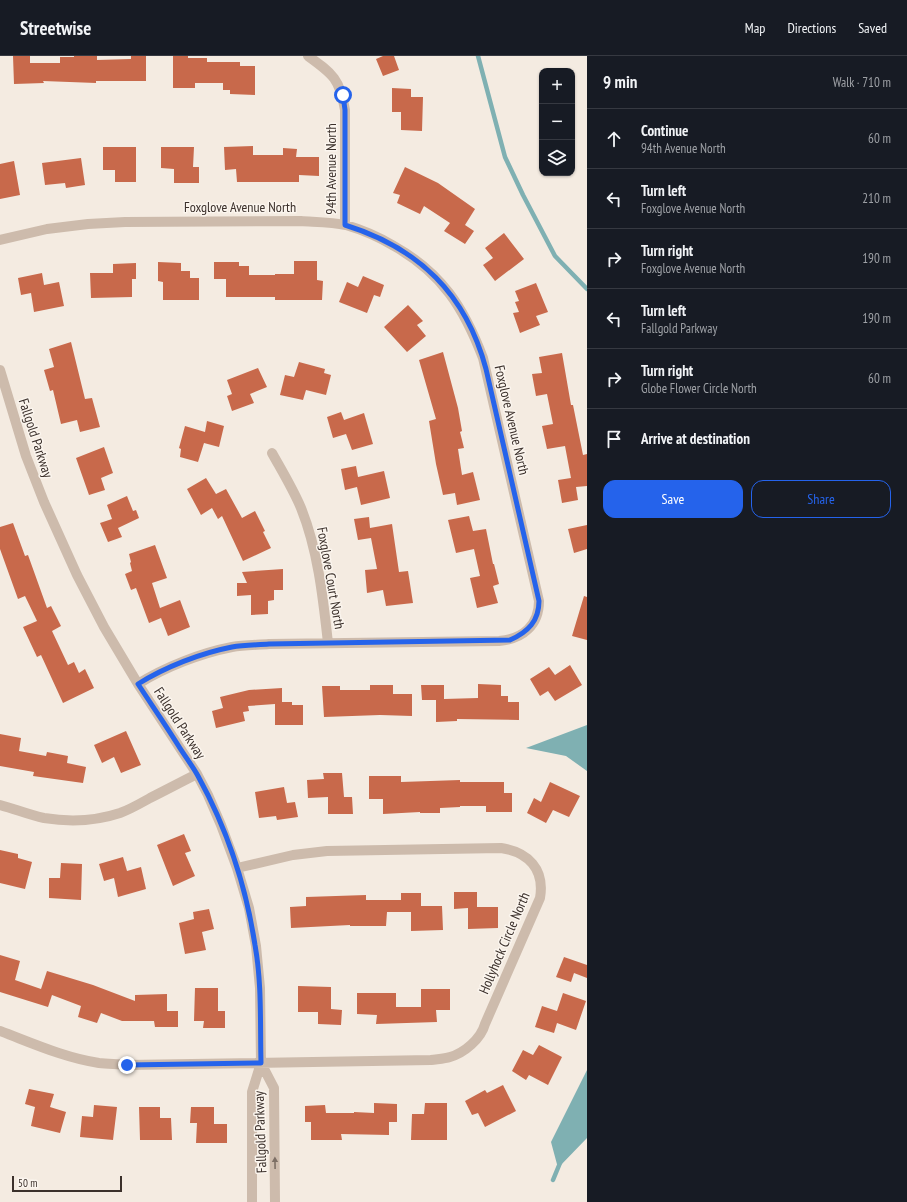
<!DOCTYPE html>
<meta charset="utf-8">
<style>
:root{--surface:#171b24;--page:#242831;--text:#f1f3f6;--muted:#9ea1a6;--line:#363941;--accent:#2563eb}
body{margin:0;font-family:"PT Sans Narrow",sans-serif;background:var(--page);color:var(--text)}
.controls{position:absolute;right:12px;top:12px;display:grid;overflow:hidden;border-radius:8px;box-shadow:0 1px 3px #0004}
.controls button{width:36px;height:36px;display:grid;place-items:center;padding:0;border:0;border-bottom:1px solid var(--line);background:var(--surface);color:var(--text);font:20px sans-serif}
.scale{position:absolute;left:12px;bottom:10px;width:110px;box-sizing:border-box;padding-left:4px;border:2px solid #3b302b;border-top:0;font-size:11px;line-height:14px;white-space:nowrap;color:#3b302b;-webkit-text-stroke:3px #fbf5ee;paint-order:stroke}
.stop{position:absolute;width:12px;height:12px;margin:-9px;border:3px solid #2563eb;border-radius:50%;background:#fff}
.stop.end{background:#2563eb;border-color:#fff;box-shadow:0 1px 4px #0008}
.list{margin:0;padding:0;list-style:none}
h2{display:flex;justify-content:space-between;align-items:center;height:52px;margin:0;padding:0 16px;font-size:17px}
h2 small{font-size:13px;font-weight:400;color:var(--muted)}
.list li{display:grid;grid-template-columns:26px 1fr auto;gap:12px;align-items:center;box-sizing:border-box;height:60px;padding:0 16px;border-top:1px solid var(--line)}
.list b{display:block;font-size:15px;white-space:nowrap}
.list p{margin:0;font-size:13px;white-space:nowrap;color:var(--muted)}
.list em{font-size:13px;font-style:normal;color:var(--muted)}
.actions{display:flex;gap:8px;padding:12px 16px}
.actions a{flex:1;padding:9px 0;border:1px solid var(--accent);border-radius:12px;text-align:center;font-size:14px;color:var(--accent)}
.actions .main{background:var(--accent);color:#fff}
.icon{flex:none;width:22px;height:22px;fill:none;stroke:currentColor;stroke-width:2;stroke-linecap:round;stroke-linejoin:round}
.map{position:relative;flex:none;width:587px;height:1146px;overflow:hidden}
header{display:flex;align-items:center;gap:24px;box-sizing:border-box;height:56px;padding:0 20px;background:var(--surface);border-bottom:1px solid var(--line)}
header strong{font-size:19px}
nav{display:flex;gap:22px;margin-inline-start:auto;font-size:14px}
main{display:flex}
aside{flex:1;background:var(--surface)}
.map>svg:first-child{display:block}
</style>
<header>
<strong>Streetwise</strong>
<nav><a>Map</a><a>Directions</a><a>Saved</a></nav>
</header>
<main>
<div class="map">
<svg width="587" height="1146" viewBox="0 0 587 1146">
<rect width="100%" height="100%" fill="#f4ebe1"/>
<!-- water -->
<path fill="#7fb0b2" d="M 587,669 L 587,715 L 566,700 L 526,692 Z
M 587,1014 L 587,1082 L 558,1112 L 551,1086 Z"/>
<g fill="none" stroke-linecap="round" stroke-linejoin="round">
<!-- stream -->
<path stroke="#7fb0b2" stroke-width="4.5" d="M 478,0 L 505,101 L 523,139 L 555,200 L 587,233
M 553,1124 L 560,1107"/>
</g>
<!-- building -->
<path fill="#c8694b" d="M 13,0 L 30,0 L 30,7 L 60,7 L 60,1 L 74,1 L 74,0 L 97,0 L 97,4 L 131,3 L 131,0 L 146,0 L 146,25 L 96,25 L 96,27 L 43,25 L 44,27 L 14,28 Z
M 173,0 L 188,0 L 188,2 L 207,2 L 207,6 L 240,6 L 240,10 L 255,10 L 255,39 L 230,38 L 230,34 L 223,34 L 223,27 L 195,27 L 195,32 L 173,32 Z
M 383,0 L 394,0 L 399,14 L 383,20 L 376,3 Z
M 392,32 L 411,33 L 411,41 L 423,41 L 422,75 L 401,74 L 401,56 L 392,56 Z
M 253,90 L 253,99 L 283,99 L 283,92 L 297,93 L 296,101 L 319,101 L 319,120 L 299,119 L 299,126 L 237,126 L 236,113 L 225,114 L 224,91 Z
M 103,91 L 136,91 L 136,126 L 115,126 L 115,114 L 103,114 Z
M 161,91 L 194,91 L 193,111 L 199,111 L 199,127 L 174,127 L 174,113 L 161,112 Z
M 81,102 L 85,129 L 66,132 L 65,127 L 45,129 L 42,107 Z
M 14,105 L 20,139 L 0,143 L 0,108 Z
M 405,111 L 438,127 L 475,153 L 465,169 L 474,175 L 465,188 L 444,175 L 450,167 L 424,150 L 420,158 L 397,147 L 400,139 L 393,137 Z
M 504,177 L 524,203 L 495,225 L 483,209 L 493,202 L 485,192 Z
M 294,205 L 317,205 L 317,224 L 323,225 L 322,244 L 275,244 L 275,241 L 226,241 L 226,223 L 214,223 L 214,206 L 239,206 L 239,210 L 249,210 L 249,219 L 275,219 L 275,218 L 294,218 Z
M 158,206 L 181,207 L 181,215 L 190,215 L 190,222 L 199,222 L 199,244 L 163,244 L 163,226 L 158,225 Z
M 136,207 L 136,223 L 132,223 L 132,241 L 91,242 L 90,217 L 113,217 L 113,208 Z
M 42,217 L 44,229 L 59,226 L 64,250 L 34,256 L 31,237 L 21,239 L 18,222 Z
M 363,220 L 384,229 L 380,241 L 374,239 L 367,257 L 339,246 L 347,226 L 358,231 Z
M 536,227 L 548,256 L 536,260 L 540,269 L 520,277 L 513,257 L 519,256 L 515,246 L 519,245 L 515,235 Z
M 408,249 L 423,265 L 417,269 L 426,280 L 407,296 L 384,271 Z
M 71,286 L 85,343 L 92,342 L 100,371 L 80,376 L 77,364 L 61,368 L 53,334 L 50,335 L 44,314 L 54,311 L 49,293 Z
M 443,296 L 458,352 L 462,375 L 460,376 L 464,392 L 458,393 L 462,419 L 473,416 L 480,444 L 457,449 L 455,437 L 443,439 L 436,408 L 429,365 L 436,363 L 419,304 Z
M 562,297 L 571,349 L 573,349 L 583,399 L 587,398 L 587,430 L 576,431 L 578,444 L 562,447 L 558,424 L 571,422 L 565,390 L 547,393 L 542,370 L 553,368 L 547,338 L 536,340 L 532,318 L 542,317 L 539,301 Z
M 299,306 L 325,313 L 324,317 L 331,319 L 326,339 L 306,334 L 303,344 L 280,339 L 285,319 L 294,321 Z
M 258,312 L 267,331 L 250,338 L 254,347 L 232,355 L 227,340 L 232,338 L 227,324 Z
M 341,356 L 344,364 L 364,357 L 373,388 L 352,394 L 346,378 L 333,382 L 327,361 Z
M 207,365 L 224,370 L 219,391 L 204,387 L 198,406 L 180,401 L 181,393 L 179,392 L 185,370 L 205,376 Z
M 104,391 L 113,417 L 101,422 L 105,434 L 89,439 L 76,402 Z
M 356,410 L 358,421 L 384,415 L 390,442 L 361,449 L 357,431 L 345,434 L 341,413 Z
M 206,422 L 216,438 L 226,433 L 242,462 L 255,455 L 265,475 L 263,476 L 271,492 L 243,505 L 222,460 L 218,463 L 212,452 L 201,459 L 187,433 Z
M 127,440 L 133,455 L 136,454 L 139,462 L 118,472 L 122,481 L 108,486 L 100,467 L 112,463 L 107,449 Z
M 469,460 L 473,475 L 486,473 L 493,508 L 494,508 L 499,528 L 493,530 L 498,547 L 477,552 L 470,522 L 480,520 L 474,493 L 456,497 L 448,464 Z
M 369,461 L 370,472 L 392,468 L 399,516 L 408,515 L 413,547 L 386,550 L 383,534 L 367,537 L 365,514 L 377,513 L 371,482 L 358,484 L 354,463 Z
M 13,467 L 25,500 L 28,499 L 47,552 L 51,550 L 61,570 L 52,575 L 68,609 L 74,606 L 79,617 L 85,613 L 94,632 L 63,647 L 41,599 L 37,601 L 23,571 L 37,565 L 25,540 L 18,543 L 0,493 L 0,471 Z
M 587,469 L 587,493 L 574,497 L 568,473 Z
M 155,489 L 167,522 L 152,527 L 160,552 L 180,544 L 190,571 L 168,580 L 161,562 L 149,567 L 136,532 L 131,534 L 125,518 L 132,515 L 130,507 L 131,506 L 129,498 Z
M 283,513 L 283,534 L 274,534 L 274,544 L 268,545 L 268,558 L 251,559 L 251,539 L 237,540 L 237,527 L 247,527 L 242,516 Z
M 584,540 L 587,541 L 587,584 L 572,580 Z
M 570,609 L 582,629 L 555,645 L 548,635 L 540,640 L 530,623 L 549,611 L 555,619 Z
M 478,628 L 501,629 L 501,640 L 508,640 L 508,646 L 519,646 L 519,664 L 457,663 L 457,665 L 436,666 L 436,644 L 422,644 L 421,629 L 444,629 L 444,643 L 478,642 Z
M 370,629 L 393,629 L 393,638 L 412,638 L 412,660 L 380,659 L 324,661 L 322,630 L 340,630 L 340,634 L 370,634 Z
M 282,632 L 282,646 L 292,646 L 292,649 L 303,649 L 303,669 L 275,669 L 275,648 L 248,650 L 249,655 L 243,656 L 245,665 L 216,672 L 212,655 L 223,652 L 220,641 L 249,634 Z
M 126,675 L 141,709 L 121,717 L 114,701 L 102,707 L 94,689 Z
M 0,678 L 21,682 L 19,695 L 46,700 L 47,696 L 68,700 L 67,707 L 86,711 L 83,727 L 33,720 L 34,716 L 0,710 Z
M 323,717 L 342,717 L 344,741 L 352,741 L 353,758 L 328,758 L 328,741 L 308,742 L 307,724 L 324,723 Z
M 369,720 L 401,720 L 401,726 L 460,724 L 460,726 L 504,726 L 504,737 L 512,737 L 512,756 L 486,756 L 486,750 L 460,750 L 460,751 L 440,752 L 440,757 L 420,757 L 420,756 L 383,758 L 383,743 L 369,743 Z
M 550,726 L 580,740 L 569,761 L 553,754 L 546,767 L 527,757 L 534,742 L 541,746 Z
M 284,731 L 287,747 L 295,746 L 298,761 L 277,764 L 276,760 L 259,762 L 255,736 Z
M 184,778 L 191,795 L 185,797 L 195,820 L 173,830 L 157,789 Z
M 0,794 L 18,798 L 18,802 L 32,806 L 25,833 L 0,827 Z
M 123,801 L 127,815 L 141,811 L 146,833 L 118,841 L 114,822 L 104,825 L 99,808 Z
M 61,807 L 82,808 L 81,844 L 49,842 L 49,822 L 60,822 Z
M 454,836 L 477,836 L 477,851 L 498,851 L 498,872 L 468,873 L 468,852 L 454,853 Z
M 401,837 L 421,837 L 421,850 L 442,850 L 443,874 L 411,875 L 411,856 L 387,856 L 386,870 L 350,870 L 350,869 L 291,872 L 290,851 L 306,850 L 306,841 L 366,839 L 366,844 L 401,844 Z
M 209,853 L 214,873 L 202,876 L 206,894 L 185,898 L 179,867 L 194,863 L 193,856 Z
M 0,899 L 20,905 L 15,924 L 41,933 L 47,915 L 93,929 L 135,945 L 135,939 L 167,938 L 167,955 L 178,955 L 178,971 L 155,971 L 154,965 L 122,965 L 101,957 L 97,967 L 78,961 L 81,950 L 52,939 L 48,951 L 0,936 Z
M 564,901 L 587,909 L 587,922 L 574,917 L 571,926 L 556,921 Z
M 298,930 L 331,931 L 331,953 L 342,954 L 341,969 L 318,968 L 318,956 L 298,956 Z
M 195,932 L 218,932 L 218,955 L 225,955 L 225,972 L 203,972 L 204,965 L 194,965 Z
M 421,933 L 450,933 L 450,954 L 436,954 L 437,966 L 376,968 L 377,959 L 357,958 L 357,937 L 396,937 L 396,951 L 421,951 Z
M 563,937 L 586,945 L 576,974 L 557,967 L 554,977 L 535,971 L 542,950 L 557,955 Z
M 539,989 L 562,1001 L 548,1029 L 529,1019 L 526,1024 L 512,1015 L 523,994 L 533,999 Z
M 503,1029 L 516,1055 L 485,1071 L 478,1057 L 472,1059 L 465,1045 L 485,1034 L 487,1037 Z
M 29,1033 L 54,1038 L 50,1051 L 66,1056 L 60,1077 L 31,1070 L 35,1051 L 25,1048 Z
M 374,1047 L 397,1048 L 397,1066 L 389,1066 L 389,1079 L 341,1078 L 342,1084 L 311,1084 L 311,1066 L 305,1066 L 305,1050 L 325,1049 L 326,1057 L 354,1057 L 354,1056 L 374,1057 Z
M 425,1047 L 447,1047 L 447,1084 L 411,1084 L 412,1058 L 424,1058 Z
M 94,1049 L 117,1051 L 113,1084 L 80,1081 L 82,1060 L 93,1061 Z
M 139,1051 L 160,1051 L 160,1062 L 171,1062 L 172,1084 L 140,1084 Z
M 191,1051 L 214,1051 L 214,1068 L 227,1068 L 227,1087 L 196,1087 L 197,1067 L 190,1067 Z"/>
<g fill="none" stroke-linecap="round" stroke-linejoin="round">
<!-- minor -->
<path stroke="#cdbbac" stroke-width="10" d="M 308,0 C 333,18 340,23 345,54 L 345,169
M 0,184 L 47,173 L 88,168 L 125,166 L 301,165 C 316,166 332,166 346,169 C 363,174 379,181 394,190 C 442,217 464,252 483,302 L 539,545 C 539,569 523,583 499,585 L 269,588 C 257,589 244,589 232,591 C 201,597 165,611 138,628
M 0,314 L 26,400 L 44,446 L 77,519 L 104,571 L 138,628 L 197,718 L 208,739 L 221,769 L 237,812 L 249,852 L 256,890 L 260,932 L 261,1007 L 252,1036 L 252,1146
M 272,397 C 282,415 293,433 301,452 C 318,494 323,542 328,587
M 0,749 C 15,753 29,759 44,762 C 69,766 96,765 120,757 C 131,753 141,747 150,742 C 166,734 181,726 197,718
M 0,975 C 32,987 65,1002 99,1007 C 108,1008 117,1008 127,1009 L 431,1004 C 437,1003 444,1003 450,1001 C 464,997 481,983 485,968 L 540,842 C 545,813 528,796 501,792 L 327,795 L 293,799 L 237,812
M 261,1007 L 274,1032 L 275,1146"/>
</g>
<!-- one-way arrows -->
<defs><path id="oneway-solid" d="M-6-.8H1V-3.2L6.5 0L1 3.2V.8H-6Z"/></defs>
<use fill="#7d6f65" href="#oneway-solid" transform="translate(275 1107) rotate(-91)"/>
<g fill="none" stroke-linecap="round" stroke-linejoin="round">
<!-- route -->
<path stroke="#2563eb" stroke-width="5" d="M 127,1009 L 261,1007 C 260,968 262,928 255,889 C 246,830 226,771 198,720 C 192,709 184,699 178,689 C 165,668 151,648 138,628 C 165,611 201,597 232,591 C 244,589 257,589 269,588 L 510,584 C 528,576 539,565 539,545 L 486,313 C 466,238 419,192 345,169 L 345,54 L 343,39"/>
</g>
<g text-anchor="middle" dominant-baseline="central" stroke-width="3" stroke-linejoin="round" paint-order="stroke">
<!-- street labels -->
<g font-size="14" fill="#3b302b" stroke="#fbf5ee">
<text transform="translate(331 113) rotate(-90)">94th Avenue North</text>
<text x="240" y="151">Foxglove Avenue North</text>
<text transform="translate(512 364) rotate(77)">Foxglove Avenue North</text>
<text transform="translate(36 382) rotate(72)">Fallgold Parkway</text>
<text transform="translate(331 522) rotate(80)">Foxglove Court North</text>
<text transform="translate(180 667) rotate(57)">Fallgold Parkway</text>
<text transform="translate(504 887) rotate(-67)">Hollyhock Circle North</text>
<text transform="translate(260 1076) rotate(-92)">Fallgold Parkway</text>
</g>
</g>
</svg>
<div class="controls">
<button>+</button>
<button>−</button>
<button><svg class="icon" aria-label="layers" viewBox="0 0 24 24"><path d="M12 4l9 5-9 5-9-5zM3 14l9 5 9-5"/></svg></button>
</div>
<div class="scale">50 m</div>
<div class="stop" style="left:343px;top:39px"></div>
<div class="stop end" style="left:127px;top:1009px"></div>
</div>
<aside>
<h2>9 min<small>Walk · 710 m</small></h2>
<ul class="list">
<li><svg class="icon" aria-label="ahead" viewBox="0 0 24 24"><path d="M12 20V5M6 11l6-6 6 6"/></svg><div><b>Continue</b><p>94th Avenue North</p></div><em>60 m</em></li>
<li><svg class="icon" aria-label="left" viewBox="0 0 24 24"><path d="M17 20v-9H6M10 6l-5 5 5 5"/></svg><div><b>Turn left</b><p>Foxglove Avenue North</p></div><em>210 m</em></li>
<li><svg class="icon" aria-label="right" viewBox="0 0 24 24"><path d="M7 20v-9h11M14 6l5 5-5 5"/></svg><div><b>Turn right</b><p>Foxglove Avenue North</p></div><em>190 m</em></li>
<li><svg class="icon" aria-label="left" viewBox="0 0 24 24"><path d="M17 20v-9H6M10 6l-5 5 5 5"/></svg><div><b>Turn left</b><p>Fallgold Parkway</p></div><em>190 m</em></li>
<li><svg class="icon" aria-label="right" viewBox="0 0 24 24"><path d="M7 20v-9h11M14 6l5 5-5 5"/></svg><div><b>Turn right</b><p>Globe Flower Circle North</p></div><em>60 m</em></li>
<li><svg class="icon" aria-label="arrive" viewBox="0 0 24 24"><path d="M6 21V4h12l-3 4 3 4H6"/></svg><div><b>Arrive at destination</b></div></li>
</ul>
<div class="actions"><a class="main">Save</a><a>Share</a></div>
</aside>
</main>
